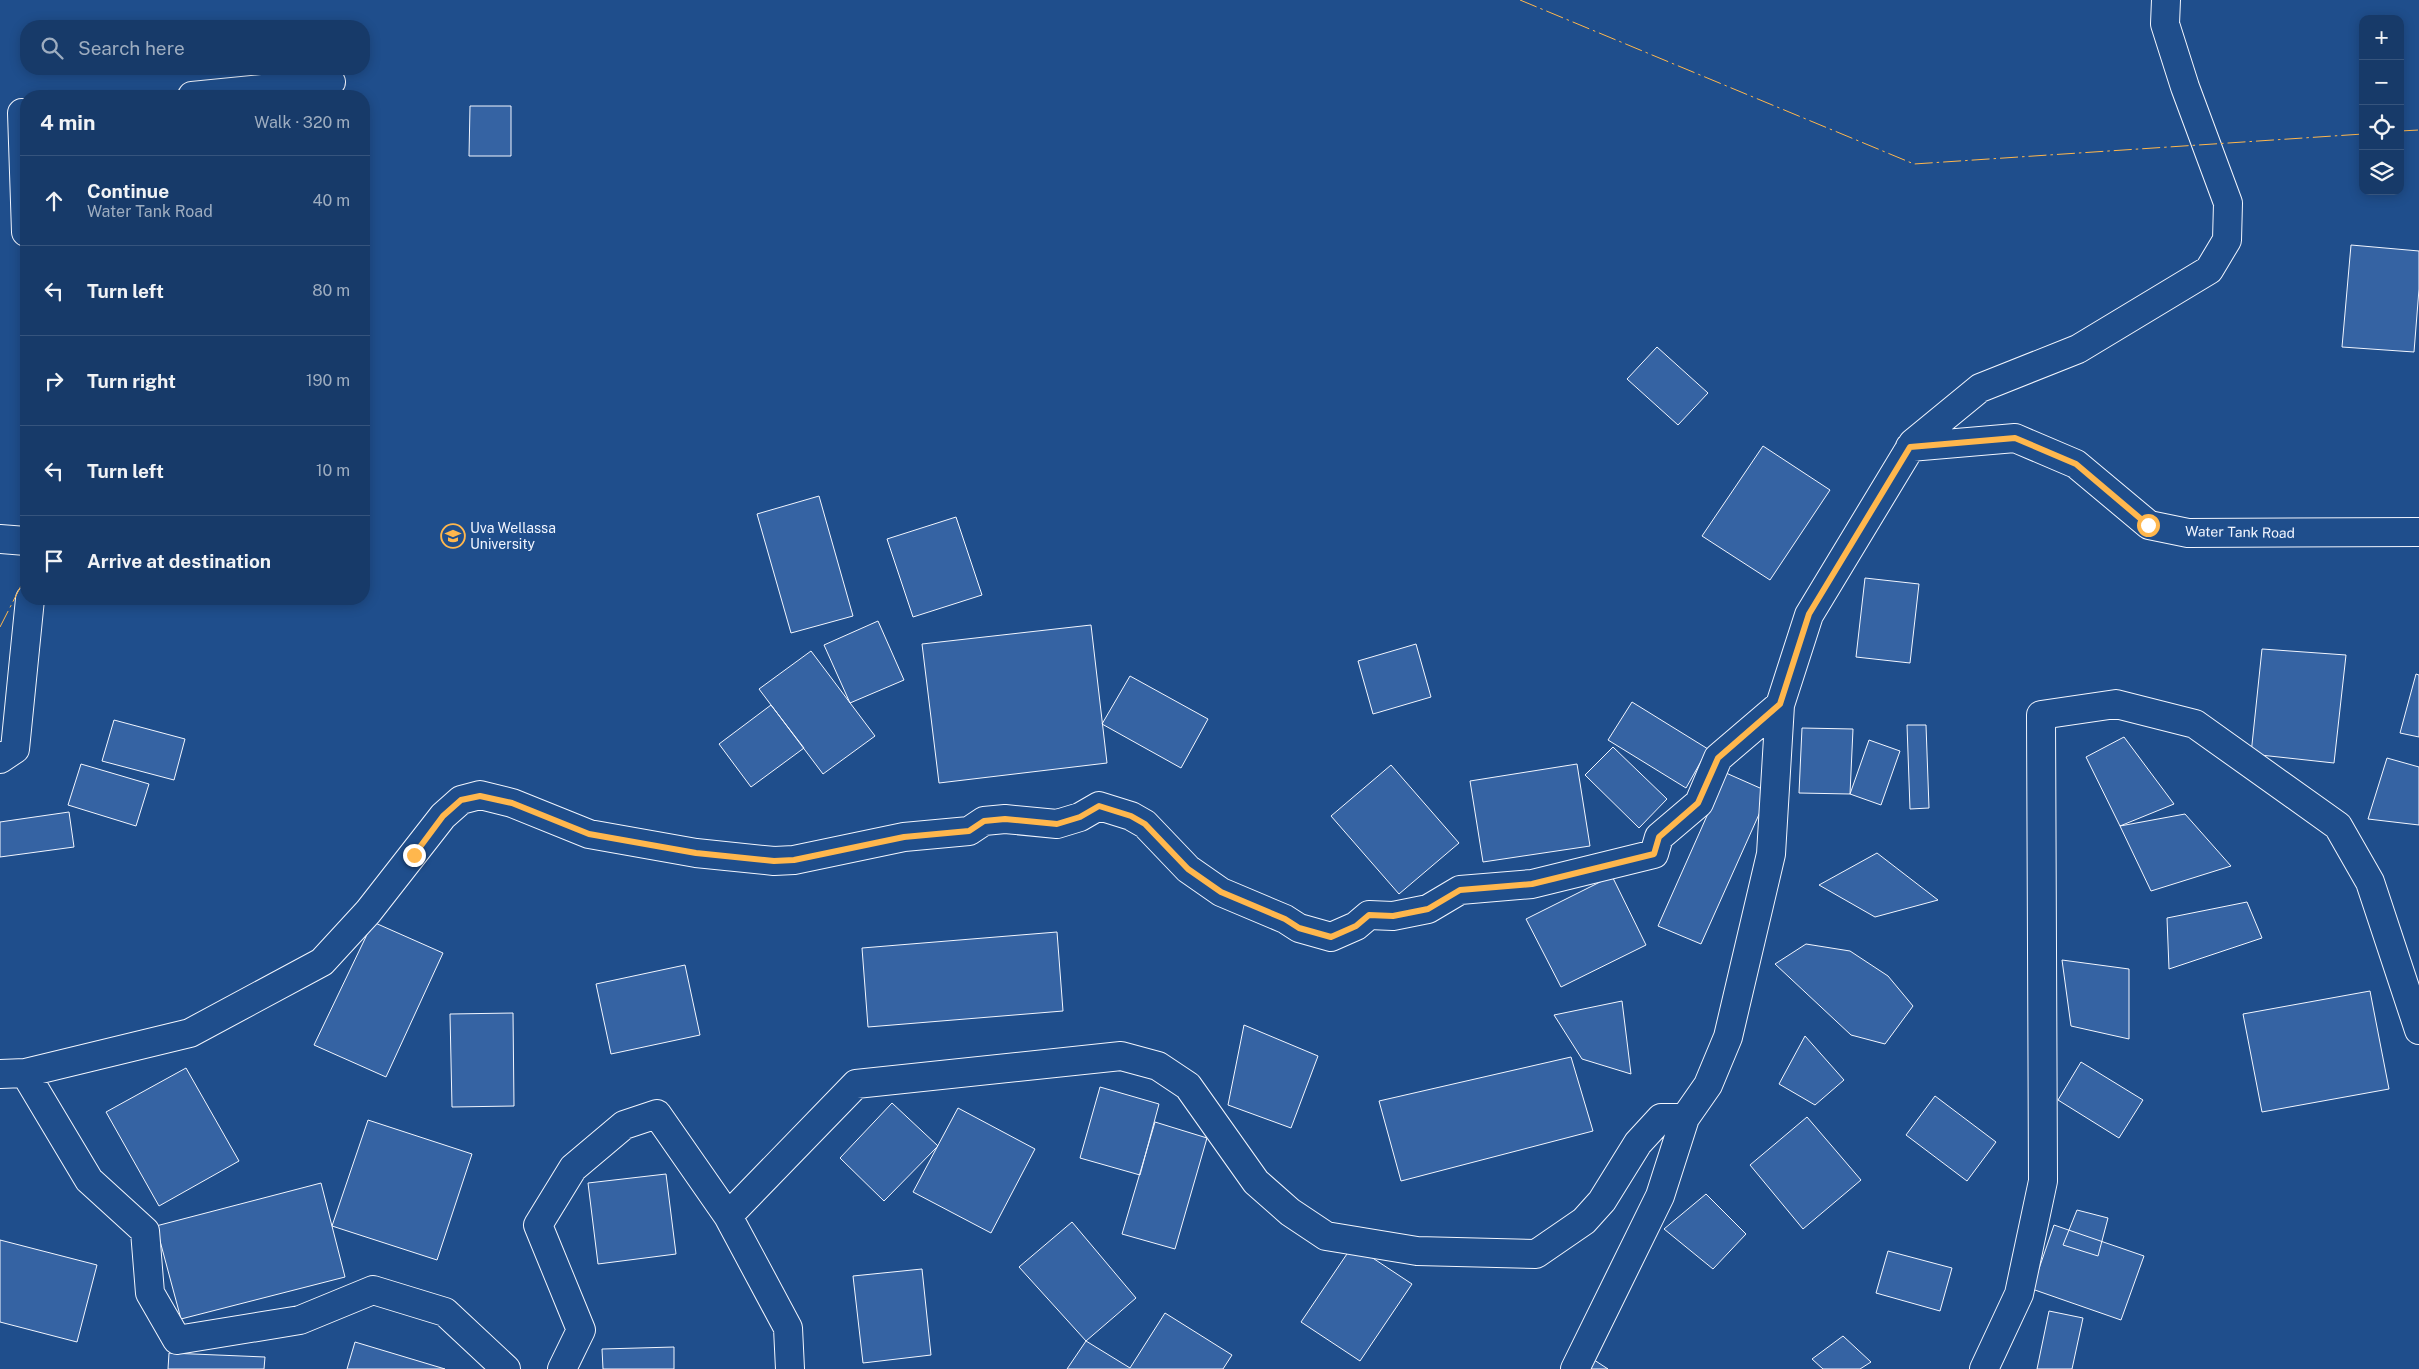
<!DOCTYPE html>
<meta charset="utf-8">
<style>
:root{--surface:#173a69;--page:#244571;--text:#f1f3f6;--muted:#9eadc0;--line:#36547d}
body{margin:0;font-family:"Public Sans",sans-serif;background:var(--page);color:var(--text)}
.controls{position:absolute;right:15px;top:15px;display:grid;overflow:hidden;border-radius:10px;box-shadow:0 2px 12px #0003}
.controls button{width:45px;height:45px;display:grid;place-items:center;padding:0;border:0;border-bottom:1px solid var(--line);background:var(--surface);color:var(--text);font:25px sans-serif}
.stop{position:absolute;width:15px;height:15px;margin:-11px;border:4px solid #ffb74d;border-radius:50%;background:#fff}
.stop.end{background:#ffb74d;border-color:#fff;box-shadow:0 1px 5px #0008}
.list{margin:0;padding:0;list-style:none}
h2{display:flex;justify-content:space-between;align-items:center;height:65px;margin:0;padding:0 20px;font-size:21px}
h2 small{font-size:16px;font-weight:400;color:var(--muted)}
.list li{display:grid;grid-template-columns:32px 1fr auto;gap:15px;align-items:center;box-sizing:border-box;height:90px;padding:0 20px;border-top:1px solid var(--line)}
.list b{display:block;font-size:19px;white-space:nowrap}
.list p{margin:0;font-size:16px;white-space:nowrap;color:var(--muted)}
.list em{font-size:16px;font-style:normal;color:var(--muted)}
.icon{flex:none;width:28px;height:28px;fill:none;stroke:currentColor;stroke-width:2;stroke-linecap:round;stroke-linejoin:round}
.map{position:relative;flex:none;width:2419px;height:1369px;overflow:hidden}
.search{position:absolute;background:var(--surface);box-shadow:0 2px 12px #0003;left:20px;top:20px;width:350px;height:55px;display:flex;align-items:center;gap:12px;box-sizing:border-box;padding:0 18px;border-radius:20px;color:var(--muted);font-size:19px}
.panel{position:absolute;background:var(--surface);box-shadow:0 2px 12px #0003;left:20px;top:90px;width:350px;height:515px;border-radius:20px}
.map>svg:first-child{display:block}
</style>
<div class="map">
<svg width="2419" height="1369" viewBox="0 0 2419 1369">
<rect width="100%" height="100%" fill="#1f4e8c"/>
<!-- building -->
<path fill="#3563a3" stroke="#f2f6ff" d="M 470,106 L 511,106 L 511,156 L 469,156 Z
M 2351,245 L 2419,251 L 2419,289 L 2414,352 L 2342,347 Z
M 1657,347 L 1708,393 L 1678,425 L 1627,379 Z
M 1763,446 L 1830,490 L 1770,580 L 1702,536 Z
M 819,496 L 853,616 L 791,633 L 757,514 Z
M 956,517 L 982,595 L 913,617 L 887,539 Z
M 1865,578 L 1919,584 L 1910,663 L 1856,657 Z
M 878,621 L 904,680 L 850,703 L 824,645 Z
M 1091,625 L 1107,763 L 939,783 L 922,644 Z
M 1416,644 L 1431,697 L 1373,714 L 1358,661 Z
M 2262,649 L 2346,655 L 2334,763 L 2251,754 Z
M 811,651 L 875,736 L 823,774 L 759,689 Z
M 2416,674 L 2419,675 L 2419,737 L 2400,733 Z
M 1130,676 L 1208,719 L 1181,768 L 1102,724 Z
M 1632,702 L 1708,749 L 1686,788 L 1608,740 Z
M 771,705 L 804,748 L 751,787 L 719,744 Z
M 114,720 L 185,739 L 174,780 L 102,761 Z
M 1907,725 L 1926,725 L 1929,808 L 1910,809 Z
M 1802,728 L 1853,729 L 1850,794 L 1799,793 Z
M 2124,737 L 2174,804 L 2120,826 L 2086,757 Z
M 1869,740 L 1900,751 L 1881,805 L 1850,794 Z
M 1613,747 L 1667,799 L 1639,828 L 1585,775 Z
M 2387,758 L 2419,767 L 2419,825 L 2368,819 Z
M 81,764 L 149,784 L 136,826 L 68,805 Z
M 1577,764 L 1590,846 L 1483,862 L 1470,781 Z
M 1391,765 L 1459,843 L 1399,894 L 1331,816 Z
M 1726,773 L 1769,792 L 1701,944 L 1658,926 Z
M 69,812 L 74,847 L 0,857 L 0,822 Z
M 2185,814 L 2231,866 L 2151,891 L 2120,826 Z
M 1877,853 L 1938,900 L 1875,917 L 1819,885 Z
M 1612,876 L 1646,945 L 1561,987 L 1526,919 Z
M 2247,902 L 2262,938 L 2169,969 L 2167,918 Z
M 373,922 L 443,953 L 386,1077 L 314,1045 Z
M 1057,932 L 1063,1011 L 868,1027 L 862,948 Z
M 1806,944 L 1850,951 L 1888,976 L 1913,1006 L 1885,1044 L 1851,1035 L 1775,964 Z
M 2062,960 L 2129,969 L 2129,1039 L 2071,1026 Z
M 685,965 L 700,1035 L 611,1054 L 596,984 Z
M 2370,991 L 2389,1089 L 2262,1112 L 2243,1014 Z
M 1622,1001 L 1631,1074 L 1582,1059 L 1554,1015 Z
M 513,1013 L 514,1106 L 452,1107 L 450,1014 Z
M 1244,1025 L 1318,1056 L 1291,1128 L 1228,1105 Z
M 1805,1036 L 1844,1080 L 1815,1105 L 1779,1084 Z
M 1571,1057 L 1593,1131 L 1401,1181 L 1379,1101 Z
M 2081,1062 L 2143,1100 L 2119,1138 L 2058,1100 Z
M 186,1068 L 239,1161 L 159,1206 L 106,1112 Z
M 1100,1087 L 1159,1104 L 1140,1175 L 1080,1158 Z
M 1935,1096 L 1996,1142 L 1967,1181 L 1906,1135 Z
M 892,1103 L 938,1146 L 884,1201 L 840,1158 Z
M 958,1108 L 1035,1149 L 991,1233 L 913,1192 Z
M 1807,1117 L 1861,1180 L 1803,1229 L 1750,1165 Z
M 368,1120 L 472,1154 L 437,1260 L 332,1226 Z
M 1155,1122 L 1207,1138 L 1175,1249 L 1122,1234 Z
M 666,1174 L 676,1254 L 598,1264 L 588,1183 Z
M 321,1183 L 345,1277 L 181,1319 L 156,1226 Z
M 1706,1194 L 1746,1234 L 1713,1269 L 1664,1229 Z
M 2077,1210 L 2108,1218 L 2098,1256 L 2063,1245 Z
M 1072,1222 L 1136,1298 L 1086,1341 L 1019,1267 Z
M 2054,1225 L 2144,1256 L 2121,1320 L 2032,1289 Z
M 0,1240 L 97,1265 L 77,1342 L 0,1322 Z
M 1353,1245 L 1412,1284 L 1360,1361 L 1301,1322 Z
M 1888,1251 L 1952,1268 L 1940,1311 L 1876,1293 Z
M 922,1269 L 931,1355 L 863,1363 L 853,1276 Z
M 2049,1311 L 2083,1318 L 2072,1369 L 2037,1369 Z
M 1165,1313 L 1232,1355 L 1223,1369 L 1067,1369 L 1086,1341 L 1130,1368 Z
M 1843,1336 L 1871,1362 L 1860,1369 L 1823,1369 L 1812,1359 Z
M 355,1342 L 445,1369 L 347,1369 Z
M 674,1347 L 674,1369 L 603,1369 L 602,1349 Z
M 169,1353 L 265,1357 L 264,1369 L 168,1369 Z
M 1588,1356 L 1608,1369 L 1585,1369 Z"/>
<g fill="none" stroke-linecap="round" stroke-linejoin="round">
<!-- minor casing -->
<g stroke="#f2f6ff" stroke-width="30">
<path id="minor" d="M 192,96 L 331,82
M 22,113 L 26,232
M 1910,447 L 2015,438 L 2076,464 L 2149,525 L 2188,533 L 2419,532
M 0,539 L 26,541
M 0,759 L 15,749 L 30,599
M 25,1073 L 89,1180 L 145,1231 L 150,1293 L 177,1340 L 300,1320 L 373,1290 L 445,1312 L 506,1369
M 0,1074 L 25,1073 L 190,1033 L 322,962 L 368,912 L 443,816 L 461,800 L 480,795 L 512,803 L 589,834 L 696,853 L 774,861 L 794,860 L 904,837 L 969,831 L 984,821 L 1005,819 L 1057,824 L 1080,817 L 1099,806 L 1131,816 L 1145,824 L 1188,869 L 1221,892 L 1285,919 L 1299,928 L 1331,937 L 1356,926 L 1369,915 L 1393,916 L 1428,909 L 1460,890 L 1532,884 L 1654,854 L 1659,837 L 1699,803 L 1718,758 L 1780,705
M 728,1216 L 788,1328 L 790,1369
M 562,1369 L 581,1330 L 538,1225 L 573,1168 L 624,1125 L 657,1114 L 728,1216 L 856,1084 L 1121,1056 L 1158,1066 L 1188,1086 L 1256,1182 L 1290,1212 L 1326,1236 L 1417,1251 L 1536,1254 L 1584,1221 L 1602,1201 L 1638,1143 L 1661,1118 L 1685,1118
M 1575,1369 L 1660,1196 L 1685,1118 L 1708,1085 L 1728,1037 L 1771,854 L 1780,705 L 1809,615 L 1913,443 L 1980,388 L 2078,349 L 2209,270 L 2227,240 L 2228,203 L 2185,87 L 2165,24 L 2166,0
M 1984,1369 L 2019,1294 L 2043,1181 L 2041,715 L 2116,704 L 2195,724 L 2338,826 L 2370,882 L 2419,1030"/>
</g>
<!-- minor -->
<use href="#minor" stroke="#1f4e8c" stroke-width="28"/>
<!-- power -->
<path stroke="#ffb74d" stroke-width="1" stroke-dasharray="18 4 2.5 4" stroke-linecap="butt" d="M 1520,0 L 1914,164 L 2363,134
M 2400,131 L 2419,130
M 0,627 L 26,576"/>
</g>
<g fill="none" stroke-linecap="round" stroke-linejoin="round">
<!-- route -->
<path stroke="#ffb74d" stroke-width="6" d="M 414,855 L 443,816 L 461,800 L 480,796 L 512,803 L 589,834 L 696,853 L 774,861 L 794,860 L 904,837 L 969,831 L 984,821 L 1005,819 L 1057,824 L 1080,817 L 1099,806 L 1131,816 L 1145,824 L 1188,869 L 1221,892 L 1285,919 L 1299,928 L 1331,937 L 1356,926 L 1369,915 L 1393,916 L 1428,909 L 1460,890 L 1532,884 L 1654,854 L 1659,837 L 1698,803 L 1718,758 L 1780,704 L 1809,614 L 1910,447 L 2015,438 L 2076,464 L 2148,525"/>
</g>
<!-- icons -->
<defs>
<g id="university-ring" transform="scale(1.25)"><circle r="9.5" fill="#1f4e8c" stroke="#ffb74d" stroke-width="1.5"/><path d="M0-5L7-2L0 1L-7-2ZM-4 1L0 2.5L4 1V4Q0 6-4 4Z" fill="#ffb74d"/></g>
</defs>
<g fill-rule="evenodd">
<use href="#university-ring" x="453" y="536"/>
</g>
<g text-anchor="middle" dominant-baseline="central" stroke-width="4" stroke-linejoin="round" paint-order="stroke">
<!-- poi labels -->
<g font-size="14" fill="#f2f6ff" stroke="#1f4e8c" text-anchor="start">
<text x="470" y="528">Uva Wellassa<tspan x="470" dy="16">University</tspan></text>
</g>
<!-- street labels -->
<g font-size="14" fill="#f2f6ff" stroke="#1f4e8c">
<text transform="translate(2240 532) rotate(1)">Water Tank Road</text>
</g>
</g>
</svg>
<div class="controls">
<button>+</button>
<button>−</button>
<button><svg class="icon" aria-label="locate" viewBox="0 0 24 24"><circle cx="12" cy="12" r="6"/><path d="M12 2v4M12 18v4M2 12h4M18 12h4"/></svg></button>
<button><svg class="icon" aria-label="layers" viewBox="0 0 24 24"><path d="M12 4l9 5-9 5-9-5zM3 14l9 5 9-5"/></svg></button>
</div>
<div class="stop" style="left:2148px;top:525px"></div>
<div class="stop end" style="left:414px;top:855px"></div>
<div class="search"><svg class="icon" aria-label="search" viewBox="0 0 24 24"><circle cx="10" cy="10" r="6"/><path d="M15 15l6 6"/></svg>Search here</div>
<section class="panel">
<h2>4 min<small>Walk · 320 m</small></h2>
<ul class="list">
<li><svg class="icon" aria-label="ahead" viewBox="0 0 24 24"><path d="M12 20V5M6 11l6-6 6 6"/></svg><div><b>Continue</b><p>Water Tank Road</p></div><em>40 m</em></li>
<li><svg class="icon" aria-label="left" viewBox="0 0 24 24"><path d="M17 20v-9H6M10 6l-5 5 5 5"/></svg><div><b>Turn left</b></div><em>80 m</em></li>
<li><svg class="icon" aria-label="right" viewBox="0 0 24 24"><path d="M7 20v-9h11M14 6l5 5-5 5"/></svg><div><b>Turn right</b></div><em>190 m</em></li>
<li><svg class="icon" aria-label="left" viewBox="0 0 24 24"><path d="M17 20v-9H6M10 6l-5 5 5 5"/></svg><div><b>Turn left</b></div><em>10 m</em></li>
<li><svg class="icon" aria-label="arrive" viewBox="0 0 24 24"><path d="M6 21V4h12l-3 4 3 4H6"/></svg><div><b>Arrive at destination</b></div></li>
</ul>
</section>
</div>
